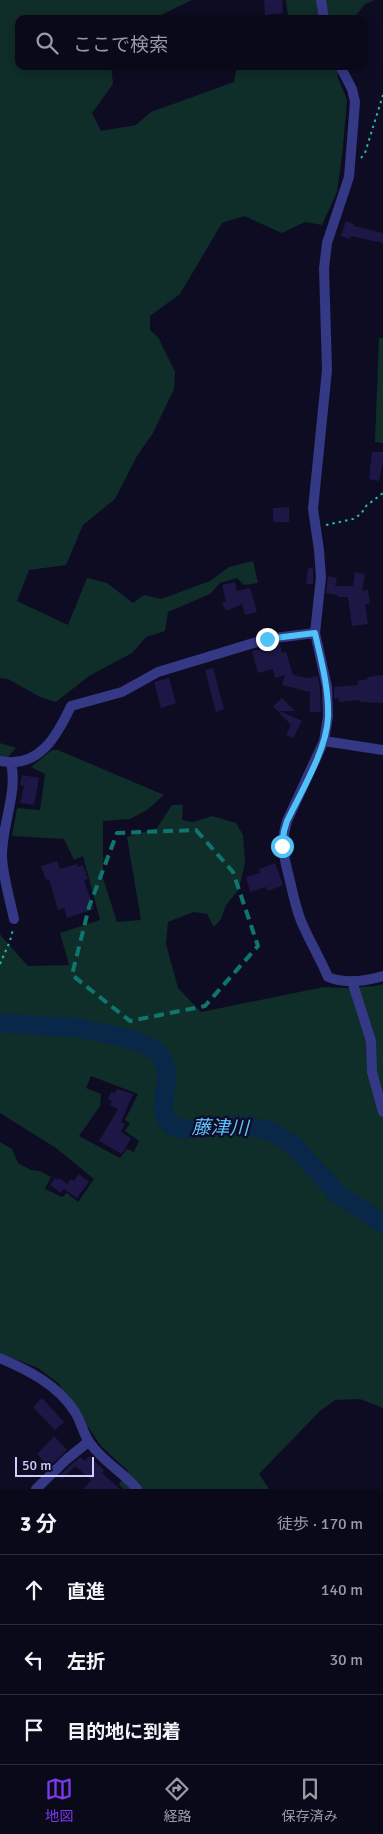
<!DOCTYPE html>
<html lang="ja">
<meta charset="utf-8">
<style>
:root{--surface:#0a091a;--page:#181727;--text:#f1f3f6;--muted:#999aa2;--line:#2a2a39;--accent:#7c3aed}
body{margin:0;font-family:Signika,"Noto Sans JP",sans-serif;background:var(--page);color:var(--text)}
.scale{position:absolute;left:15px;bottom:12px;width:79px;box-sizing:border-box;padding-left:5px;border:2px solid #cfceff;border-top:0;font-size:14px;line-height:18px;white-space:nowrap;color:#cfceff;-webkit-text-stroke:4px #0e0c23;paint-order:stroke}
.stop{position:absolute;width:15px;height:15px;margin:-11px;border:4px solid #4fc3f7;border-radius:50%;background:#fff}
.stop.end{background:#4fc3f7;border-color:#fff;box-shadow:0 1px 5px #0008}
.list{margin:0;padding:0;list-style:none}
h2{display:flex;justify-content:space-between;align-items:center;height:65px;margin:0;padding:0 20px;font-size:21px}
h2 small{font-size:16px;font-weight:400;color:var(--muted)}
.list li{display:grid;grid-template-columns:32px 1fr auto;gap:15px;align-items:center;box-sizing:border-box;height:70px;padding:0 20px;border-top:1px solid var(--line)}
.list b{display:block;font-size:19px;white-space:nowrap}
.list em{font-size:16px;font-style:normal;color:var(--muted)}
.icon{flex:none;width:28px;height:28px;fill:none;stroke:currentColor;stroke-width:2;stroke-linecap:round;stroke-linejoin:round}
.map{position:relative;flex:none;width:383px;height:1489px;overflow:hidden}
.search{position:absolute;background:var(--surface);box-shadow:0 2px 12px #0003;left:15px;right:15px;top:15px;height:55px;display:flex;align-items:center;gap:12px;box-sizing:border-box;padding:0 18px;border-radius:10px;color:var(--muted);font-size:19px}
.sheet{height:275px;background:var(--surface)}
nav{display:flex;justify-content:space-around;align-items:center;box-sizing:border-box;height:70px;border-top:1px solid var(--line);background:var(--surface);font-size:14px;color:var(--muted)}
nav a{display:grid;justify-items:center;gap:2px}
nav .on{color:var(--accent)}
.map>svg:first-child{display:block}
</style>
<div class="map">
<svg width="383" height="1489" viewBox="0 0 383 1489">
<rect width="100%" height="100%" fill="#0e0c23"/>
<!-- green -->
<path fill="#0f2d29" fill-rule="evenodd" d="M 0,0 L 192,0 L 159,16 L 147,19 L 19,19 L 19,66 L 111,66 L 113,84 L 92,113 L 101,131 L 136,125 L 151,112 L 234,82 L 237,66 L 344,66 L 337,75 L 347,100 L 343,147 L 337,192 L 322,225 L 305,222 L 282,233 L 244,216 L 222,223 L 180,294 L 150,316 L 150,330 L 158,337 L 175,372 L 174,389 L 153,433 L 137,456 L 115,499 L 83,525 L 66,565 L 29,570 L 17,601 L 68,625 L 87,578 L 107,583 L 133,603 L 144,595 L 161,599 L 210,581 L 229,567 L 253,561 L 258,583 L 244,585 L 237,578 L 220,583 L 210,594 L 168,612 L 165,631 L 146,637 L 132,653 L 89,676 L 56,702 L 40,697 L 8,679 L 0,678 Z
M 286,0 L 375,0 L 365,4 L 353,19 L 278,19 L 288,17 Z
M 379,338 L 383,338 L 383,443 L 375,442 Z
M 0,743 L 16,748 L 7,758 L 0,757 Z
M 52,750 L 58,750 L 164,795 L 147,810 L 130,819 L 103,821 L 103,878 L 117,922 L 141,920 L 127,837 L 157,828 L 172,805 L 183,805 L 182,820 L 193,822 L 212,816 L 236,823 L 243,835 L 245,862 L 239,889 L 226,905 L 221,919 L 214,927 L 207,914 L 194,912 L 168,922 L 166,944 L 178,988 L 201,1012 L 324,987 L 346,988 L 376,986 L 383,984 L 383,1408 L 360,1399 L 335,1400 L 320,1411 L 259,1474 L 269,1489 L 123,1489 L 119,1484 L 128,1471 L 101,1446 L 58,1383 L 38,1368 L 0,1353 L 0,1142 L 12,1149 L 18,1163 L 31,1170 L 40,1171 L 51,1177 L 45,1189 L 62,1197 L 67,1193 L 78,1202 L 94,1179 L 56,1148 L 0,1113 L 0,933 L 1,936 L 28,966 L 69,965 L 60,933 L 100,920 L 83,856 L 74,860 L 64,839 L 12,836 L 17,808 L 40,810 L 45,774 L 31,767 ZM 91,1076 L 138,1094 L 125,1120 L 130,1123 L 125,1131 L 139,1141 L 134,1152 L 127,1149 L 120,1158 L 79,1136 L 100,1106 L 101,1094 L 86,1088 Z"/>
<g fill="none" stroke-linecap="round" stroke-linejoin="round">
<!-- river -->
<path stroke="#092749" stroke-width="19" d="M 0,1023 L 78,1028 L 131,1039 L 149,1046 L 159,1054 L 166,1067 L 167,1075 L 163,1105 L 165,1116 L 171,1125 L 179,1128 L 189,1129 L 243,1125 L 271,1131 L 293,1145 L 339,1195 L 383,1223"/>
</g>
<!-- building -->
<path fill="#1c1745" d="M 264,0 L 282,0 L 283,13 L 265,15 Z
M 346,221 L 354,224 L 354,226 L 383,233 L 383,243 L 351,236 L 350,239 L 341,236 Z
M 372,452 L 383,452 L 383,461 L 379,481 L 369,479 Z
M 289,507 L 289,522 L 273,522 L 273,508 Z
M 308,568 L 313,568 L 313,584 L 306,584 Z
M 355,572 L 365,574 L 362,591 L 368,590 L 370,603 L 365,604 L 368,624 L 352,626 L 348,597 L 338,597 L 338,595 L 326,593 L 328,576 L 337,578 L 335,586 L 353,586 Z
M 235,582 L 237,591 L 250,588 L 257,612 L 245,615 L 242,604 L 226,611 L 222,603 L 226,601 L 222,585 Z
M 280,644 L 282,653 L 286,652 L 293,675 L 307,678 L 318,676 L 320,688 L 321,712 L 310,712 L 310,692 L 282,685 L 285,675 L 275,678 L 273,669 L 258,673 L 252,651 Z
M 213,668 L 224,709 L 216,712 L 205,670 Z
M 383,675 L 383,703 L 360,702 L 360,700 L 339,702 L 339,698 L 334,699 L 334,687 L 358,685 L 357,681 L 368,679 L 367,677 Z
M 169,678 L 176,703 L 161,708 L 154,682 Z
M 282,698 L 295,711 L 280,711 L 302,721 L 293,738 L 286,735 L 291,725 L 273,706 Z
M 22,775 L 39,778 L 34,805 L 20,803 L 24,786 L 20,785 Z
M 57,861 L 60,869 L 77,864 L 78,867 L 83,865 L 88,879 L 84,880 L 94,909 L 67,918 L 64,908 L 58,910 L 49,879 L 46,880 L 41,866 Z
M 275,863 L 283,885 L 268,891 L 266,887 L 250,892 L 246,877 L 260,873 L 259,869 Z
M 117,1089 L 133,1094 L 121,1122 L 125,1124 L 121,1132 L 131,1138 L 122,1154 L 99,1141 L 118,1109 L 110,1105 L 112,1101 L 108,1099 L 111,1092 L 115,1093 Z
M 79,1174 L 89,1182 L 77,1198 L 64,1189 L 61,1193 L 50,1185 L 55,1178 L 58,1180 L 59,1178 L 67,1184 L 71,1179 L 74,1181 Z
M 42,1398 L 64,1422 L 55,1430 L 33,1407 Z
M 54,1436 L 67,1450 L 49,1467 L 37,1454 Z
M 89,1456 L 104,1470 L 102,1473 L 120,1489 L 83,1489 L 91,1480 L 75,1466 L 62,1479 L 59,1476 L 80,1457 L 85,1461 Z"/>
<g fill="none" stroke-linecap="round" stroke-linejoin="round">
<!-- path -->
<path stroke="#26baa4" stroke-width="2" stroke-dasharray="2.5 4" stroke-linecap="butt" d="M 361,158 L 365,153 L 383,95
M 326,525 L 353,519 L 361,514 L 366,506 L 383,493
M 0,964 L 10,941 L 13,929"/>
<!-- street -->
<path stroke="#343885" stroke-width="10" d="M 321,0 L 324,19
M 340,66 L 352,89 L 355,102 L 349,177 L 327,243 L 324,268 L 327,370 L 313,509 L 319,550 L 321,577 L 315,633 L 327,687 L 328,716 L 324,741 L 287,821 C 281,840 283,854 288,873 C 292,889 295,906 301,921 C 309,940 320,958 328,977 C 345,984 366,981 383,976
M 324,741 L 383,750
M 0,761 C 39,769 57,736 71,706 L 122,692 L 158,672 L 267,639 L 315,633
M 11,763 C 18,791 2,825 2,855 C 2,873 10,900 14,919
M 352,981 L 371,1041 L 372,1072 L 383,1112
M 0,1358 C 28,1370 58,1385 75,1412 C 81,1421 83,1434 90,1443 C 103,1462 123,1472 137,1489
M 36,1489 L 67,1459 L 88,1442"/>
</g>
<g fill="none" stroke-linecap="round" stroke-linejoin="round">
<!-- route -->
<path stroke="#4fc3f7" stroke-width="6" d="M 267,639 L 315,633 C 321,660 329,688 328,717 C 327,749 301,792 287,821 L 284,831 L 282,846"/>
</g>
<!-- marked area -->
<path fill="none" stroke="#0f766e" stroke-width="4" stroke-dasharray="10 6" stroke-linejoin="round" d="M 196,830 L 233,872 L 258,946 L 205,1006 L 130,1021 L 72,975 L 89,907 L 117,833 Z"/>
<g text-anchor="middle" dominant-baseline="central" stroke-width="4.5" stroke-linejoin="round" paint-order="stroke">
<!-- water labels -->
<g font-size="19" font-style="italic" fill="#5cc2ff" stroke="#0e0c23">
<text transform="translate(220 1128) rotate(1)">藤津川</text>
</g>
</g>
</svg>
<div class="scale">50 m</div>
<div class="stop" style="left:282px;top:846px"></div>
<div class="stop end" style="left:267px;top:639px"></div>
<div class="search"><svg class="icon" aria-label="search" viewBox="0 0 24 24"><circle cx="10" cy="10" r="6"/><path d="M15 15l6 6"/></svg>ここで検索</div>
</div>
<section class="sheet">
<h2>3 分<small>徒歩 · 170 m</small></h2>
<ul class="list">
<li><svg class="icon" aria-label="ahead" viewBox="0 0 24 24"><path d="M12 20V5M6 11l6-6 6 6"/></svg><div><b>直進</b></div><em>140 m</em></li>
<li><svg class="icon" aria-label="left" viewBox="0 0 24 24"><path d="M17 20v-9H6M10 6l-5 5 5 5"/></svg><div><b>左折</b></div><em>30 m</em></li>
<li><svg class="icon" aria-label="arrive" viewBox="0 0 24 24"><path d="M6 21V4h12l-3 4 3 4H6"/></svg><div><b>目的地に到着</b></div></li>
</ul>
</section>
<nav>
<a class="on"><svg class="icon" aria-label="map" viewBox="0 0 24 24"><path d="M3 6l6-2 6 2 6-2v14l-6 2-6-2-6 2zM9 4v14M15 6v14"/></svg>地図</a>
<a><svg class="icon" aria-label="directions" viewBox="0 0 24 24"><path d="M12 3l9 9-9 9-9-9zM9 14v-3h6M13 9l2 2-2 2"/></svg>経路</a>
<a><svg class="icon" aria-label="saved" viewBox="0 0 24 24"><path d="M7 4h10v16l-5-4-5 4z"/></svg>保存済み</a>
</nav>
